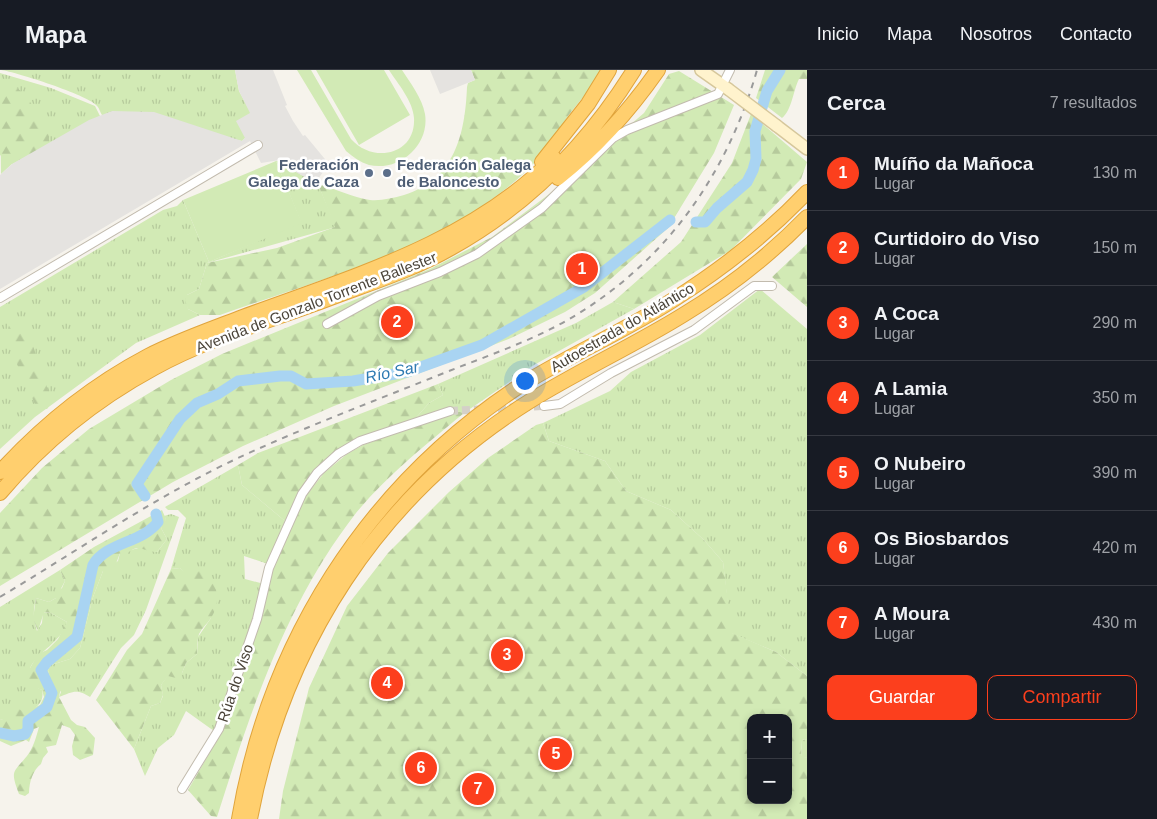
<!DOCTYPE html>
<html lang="es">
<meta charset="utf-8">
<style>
:root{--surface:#171b24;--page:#20242c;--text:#f1f3f6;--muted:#9ea1a6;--line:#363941;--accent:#fc3f1d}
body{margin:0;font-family:Arial,sans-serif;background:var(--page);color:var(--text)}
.controls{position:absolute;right:15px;bottom:15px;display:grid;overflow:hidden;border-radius:10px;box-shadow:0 2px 8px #0003}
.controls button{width:45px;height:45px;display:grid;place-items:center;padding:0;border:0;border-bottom:1px solid var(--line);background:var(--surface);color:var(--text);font:25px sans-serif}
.you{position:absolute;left:524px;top:310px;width:18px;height:18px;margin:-12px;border:4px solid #fff;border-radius:50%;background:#1a73e8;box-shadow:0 0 0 8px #1a73e833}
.badge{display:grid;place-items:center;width:32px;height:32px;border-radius:50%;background:var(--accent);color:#fff;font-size:16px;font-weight:700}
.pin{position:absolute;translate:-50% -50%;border:2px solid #fff;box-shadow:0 1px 5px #0006}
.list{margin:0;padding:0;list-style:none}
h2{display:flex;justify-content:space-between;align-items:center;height:65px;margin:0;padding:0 20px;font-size:21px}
h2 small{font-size:16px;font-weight:400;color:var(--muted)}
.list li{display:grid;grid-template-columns:32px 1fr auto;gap:15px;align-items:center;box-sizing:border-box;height:75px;padding:0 20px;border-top:1px solid var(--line)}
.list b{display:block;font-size:19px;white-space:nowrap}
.list p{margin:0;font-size:16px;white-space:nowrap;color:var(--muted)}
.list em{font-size:16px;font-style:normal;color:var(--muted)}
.actions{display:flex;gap:10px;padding:15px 20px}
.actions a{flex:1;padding:11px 0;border:1px solid var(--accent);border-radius:10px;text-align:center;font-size:18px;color:var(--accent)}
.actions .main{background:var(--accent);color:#fff}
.map{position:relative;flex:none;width:807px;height:749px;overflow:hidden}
header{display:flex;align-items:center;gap:30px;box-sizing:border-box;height:70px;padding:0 25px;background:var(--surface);border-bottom:1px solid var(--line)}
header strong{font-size:24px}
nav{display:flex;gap:28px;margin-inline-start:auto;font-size:18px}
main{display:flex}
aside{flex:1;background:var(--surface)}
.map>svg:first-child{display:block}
</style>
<header>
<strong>Mapa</strong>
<nav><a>Inicio</a><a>Mapa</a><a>Nosotros</a><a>Contacto</a></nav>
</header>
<main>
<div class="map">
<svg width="807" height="749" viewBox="0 0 807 749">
<defs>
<pattern id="grass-tufts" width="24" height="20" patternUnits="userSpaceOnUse" patternTransform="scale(1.25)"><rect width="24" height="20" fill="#d2eab5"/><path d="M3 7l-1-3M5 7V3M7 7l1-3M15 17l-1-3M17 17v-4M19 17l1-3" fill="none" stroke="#b6ca9c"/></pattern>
<pattern id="forest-firs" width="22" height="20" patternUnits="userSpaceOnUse" patternTransform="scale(1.25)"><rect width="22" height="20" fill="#d2eab5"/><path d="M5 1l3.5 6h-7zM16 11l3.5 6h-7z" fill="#b6ca9c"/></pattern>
</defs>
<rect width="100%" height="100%" fill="#f6f3ec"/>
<!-- grass -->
<path fill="url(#grass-tufts)" d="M 1,0 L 235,0 L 239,21 L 251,43 L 245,68 L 242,71 L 102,45 C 100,42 99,37 96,35 C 87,25 16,2 1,0 Z
M 0,3 L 51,18 L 95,36 L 100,46 L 12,94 L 1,104 Z
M 280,90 L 289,98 L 318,114 L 336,157 L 207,193 L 199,219 L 187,225 L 188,239 L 200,245 L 136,273 L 35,347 L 0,379 L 0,237 L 163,140 L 177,136 L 183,130 L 209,192 L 301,152 L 276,91 Z
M 760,219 L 807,259 L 807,606 L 776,582 L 731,563 L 723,492 L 704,470 L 671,440 L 626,421 L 605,391 L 549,371 L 543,353 L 610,321 L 631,302 L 700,265 Z
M 613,232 L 634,239 L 534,295 L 464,343 L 456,341 L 428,351 L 414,350 L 429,333 L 443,325 L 438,314 L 576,253 Z
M 238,395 L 242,415 L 285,451 L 268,494 L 244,486 L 245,509 L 264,514 L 255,546 L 219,654 L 214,661 L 186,641 L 174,665 L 158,678 L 145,706 L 134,679 L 151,636 L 160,633 L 163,626 L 161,615 L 168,605 L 182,603 L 186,593 L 197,584 L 198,567 L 211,548 L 185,503 L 180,498 L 171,499 L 186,448 L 178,440 L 168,440 L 165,437 Z
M 171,444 L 179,447 L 146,540 L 134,565 L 121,578 L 90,627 C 77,618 72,622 59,627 L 61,622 L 50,608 L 48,600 L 51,595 L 70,589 L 80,578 L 93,527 L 103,501 L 118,491 L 120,483 L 142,477 L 157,482 L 167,469 L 161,458 L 166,449 L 164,446 Z
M 60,500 L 65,511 L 56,528 L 49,532 L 36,528 C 33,541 33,549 37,561 L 42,553 L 43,542 L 51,543 L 67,552 C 61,573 39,580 30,598 L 38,618 L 42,620 C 47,641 17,646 0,650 L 0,537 Z
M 807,669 L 807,688 L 801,687 L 802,670 Z"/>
<!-- forest -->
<path fill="url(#forest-firs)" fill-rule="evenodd" d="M 471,0 L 601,0 C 593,18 577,33 566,49 C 562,56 559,63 554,69 C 484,167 329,206 220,245 L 200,245 L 188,239 L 185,230 L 187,225 L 199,219 L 207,193 L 277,178 L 335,157 L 318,114 C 336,119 352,127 370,130 C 381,131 393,128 404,125 C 455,109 465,64 467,17 L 468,13 L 475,10 Z
M 765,0 L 807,0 L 807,9 L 799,9 C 793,21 792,40 782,48 L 756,28 Z
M 679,1 L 734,35 L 714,83 L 668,158 L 595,223 L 565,242 L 511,268 L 334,336 L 243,376 L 173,412 L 0,516 L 0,443 L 42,398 L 89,359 L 171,310 L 222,284 L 430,199 L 492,167 L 548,125 L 644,43 L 669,4 Z
M 5,9 L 26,25 L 35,40 L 47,50 L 50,60 L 48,75 L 12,94 L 0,85 L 0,10 Z
M 751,44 L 807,92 L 801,109 L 731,180 L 634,239 L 613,232 L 681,172 L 732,93 Z
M 807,174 L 807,237 L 772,207 Z
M 11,247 L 20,248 L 29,264 L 52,332 L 47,339 L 37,339 C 28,316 1,270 11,247 Z
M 438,314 L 443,325 L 429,333 L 414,350 L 358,369 L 298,425 L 285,451 L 242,415 L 238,395 L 258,383 Z
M 456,341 L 464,343 C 427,374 387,405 356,443 C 286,533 251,640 217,747 L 211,746 L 188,720 L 224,658 L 260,551 L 272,501 L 305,427 L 324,403 L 347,384 L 363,375 Z
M 543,353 L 549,371 L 605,391 L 626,421 L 671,440 L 704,470 L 723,492 L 732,563 L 776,582 L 807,606 L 807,669 L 802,670 L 801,686 L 807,688 L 807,749 L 279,749 L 283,721 L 309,618 L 347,536 L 388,483 L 449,422 L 488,388 L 536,355 ZM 751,648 L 788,648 L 788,730 L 751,730 Z
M 162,440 L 166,449 L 165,454 L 161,458 L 167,469 L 157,482 C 141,482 139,471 125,486 L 120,483 L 114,499 L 110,502 L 103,501 L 93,527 L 80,578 L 70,589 L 51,595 L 48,600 L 50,608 L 61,617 L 59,627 L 71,650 L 77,655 L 85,657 L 95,668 L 93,685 L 80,690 L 73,685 L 72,676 L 75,665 L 70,658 L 62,655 L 56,675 L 46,677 L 48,682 L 43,688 L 41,694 C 33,700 29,712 29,723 L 25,726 L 19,724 C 10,700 13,703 27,686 C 33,678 36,668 39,657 L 34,659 L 29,672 L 26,670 L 11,676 L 0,671 L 0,650 L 3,649 L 5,640 L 19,639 L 24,642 L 40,635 L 44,627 L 42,620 C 31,616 26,613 25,600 L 30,598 L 38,584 L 47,580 L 58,569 L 67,552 L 51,543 L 44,542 L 38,561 L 33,549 L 36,528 L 49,532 L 56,528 L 56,522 L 62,518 L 65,511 L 60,500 L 94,477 Z
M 193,497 C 216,505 224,527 211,548 C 207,554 202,558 199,564 C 197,571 197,578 197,584 L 186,593 L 182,603 L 176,608 L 168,606 L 161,615 L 163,625 L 160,633 L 151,636 L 134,679 L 96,630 L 127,580 L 142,564 L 171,499 L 180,498 L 186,503 Z"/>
<!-- pitch -->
<path fill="#d2eab5" d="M 297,0 L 311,0 L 351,69 C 373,94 416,85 414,48 C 413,31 398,14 389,0 L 402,0 C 411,14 422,28 425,44 C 430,75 399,102 369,95 C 360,92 353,87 346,81 Z
M 316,0 L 384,0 L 410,45 L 359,75 Z
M 276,91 L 302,153 L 209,192 L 183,130 Z"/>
<!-- parking -->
<path fill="#e5e3e0" d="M 235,0 L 273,0 L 287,35 L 285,36 L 293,51 L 303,66 L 305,65 L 329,94 L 315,113 L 289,98 L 280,90 L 261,93 L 250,71 L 0,219 L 0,105 L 12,94 L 89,50 L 112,41 L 154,42 L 242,71 L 245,68 L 236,51 L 250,43 L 239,21 Z
M 430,0 L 471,0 L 475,10 L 440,24 Z"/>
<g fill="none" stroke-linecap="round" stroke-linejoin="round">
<!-- river -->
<path stroke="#a9d4f2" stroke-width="11" d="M 696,152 L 705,152 L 717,138 L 747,112 L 753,100 L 756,89 L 755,61 L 767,21 L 780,0
M 145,426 L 137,414 L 180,349 L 197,333 L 218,324 L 238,311 L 280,306 L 291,306 L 306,314 L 353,311 L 407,302 L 482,275 L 584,217 L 670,150
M 0,663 L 14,666 L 25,664 L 28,659 L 28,651 L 47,637 L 52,623 L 41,600 L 47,592 L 77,567 L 93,495 C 107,472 142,473 158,452 L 156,444"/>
<!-- street-tunnel -->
<path stroke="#d4d0c8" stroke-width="8" stroke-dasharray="8 4" stroke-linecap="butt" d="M 450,341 L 544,336"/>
<!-- street casing -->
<g stroke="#c2bbae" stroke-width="10">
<path id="street" d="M 0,228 L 258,75
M 327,254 L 378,226 L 440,202 L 477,184 L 542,138 L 613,68 L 627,60 L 718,24 L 730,0
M 544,336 L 560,334 L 611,303 L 694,260 L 754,216 L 772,216
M 182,719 L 219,659 L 257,549 L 269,498 L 302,424 L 317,403 L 338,384 L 360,371 L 450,341"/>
</g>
<!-- secondary casing -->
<g stroke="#d6c79b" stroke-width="14">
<path id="secondary" d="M 701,0 L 728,19
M 777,56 L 807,79"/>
</g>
<!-- highway casing -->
<g stroke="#e0a43c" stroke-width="16">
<path id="highway" d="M 542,92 L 588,34 L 609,0
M 558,108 C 596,78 630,40 658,0
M 0,402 C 42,356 93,315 148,286 C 177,271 209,260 240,248 C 350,207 469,174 554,88
M 0,423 C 44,371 95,330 154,298 C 206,269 272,250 328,229 C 370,213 413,200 451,178 C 528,135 588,74 634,0
M 239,749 C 269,572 366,419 515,319 C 566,286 622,263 673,230 C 722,199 767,164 807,122
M 250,749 C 283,574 378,426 530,331 C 580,300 633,276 683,245 C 728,218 770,185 807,147"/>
</g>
<!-- street -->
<use href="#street" stroke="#fff" stroke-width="8"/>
<!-- secondary -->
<use href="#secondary" stroke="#fff3cd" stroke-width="11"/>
<!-- highway -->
<use href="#highway" stroke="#ffcf6e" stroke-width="14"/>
<!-- rail -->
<path stroke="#9a9a9a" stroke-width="2" stroke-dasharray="6 6" stroke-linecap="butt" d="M 0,527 C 82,478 162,422 249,383 C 315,353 382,328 449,301 C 492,284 537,269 576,245 C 668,189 728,102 757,0"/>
<!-- secondary-bridge casing -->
<g stroke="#d6c79b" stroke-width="14" stroke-linecap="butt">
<path id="secondary-bridge" d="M 728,19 L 777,56"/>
</g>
<!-- secondary-bridge -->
<use href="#secondary-bridge" stroke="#fff3cd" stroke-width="11"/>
</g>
<!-- markers -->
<g fill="#5c6f8a" stroke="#fff" stroke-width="2">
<circle cx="369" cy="103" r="5"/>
<circle cx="387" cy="103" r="5"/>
</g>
<g text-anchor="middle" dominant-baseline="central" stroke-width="5" stroke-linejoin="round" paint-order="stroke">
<!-- service labels -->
<g font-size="15" font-weight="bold" fill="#4e5e75" stroke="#fff" text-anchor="end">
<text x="359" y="94">Federación<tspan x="359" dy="17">Galega de Caza</tspan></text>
<text x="397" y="94" text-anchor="start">Federación Galega<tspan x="397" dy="17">de Baloncesto</tspan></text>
</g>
<!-- street labels -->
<g font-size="15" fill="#4b4439" stroke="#fff">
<text transform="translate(316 232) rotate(-21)">Avenida de Gonzalo Torrente Ballester</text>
<text transform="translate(622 257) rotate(-30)">Autoestrada do Atlántico</text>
<text transform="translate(235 613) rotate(-71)">Rúa do Viso</text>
</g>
<!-- water labels -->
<g font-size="16" font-style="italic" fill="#2e7ab2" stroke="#fff">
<text transform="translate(392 302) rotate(-12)">Río Sar</text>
</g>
</g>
</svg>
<div class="controls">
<button>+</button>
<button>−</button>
</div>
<div class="you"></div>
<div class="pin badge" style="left:582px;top:199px">1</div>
<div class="pin badge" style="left:397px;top:252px">2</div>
<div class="pin badge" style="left:507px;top:585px">3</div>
<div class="pin badge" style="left:387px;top:613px">4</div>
<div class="pin badge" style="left:556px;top:684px">5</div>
<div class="pin badge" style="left:421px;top:698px">6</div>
<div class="pin badge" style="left:478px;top:719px">7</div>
</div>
<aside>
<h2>Cerca<small>7 resultados</small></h2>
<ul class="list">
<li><span class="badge">1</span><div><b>Muíño da Mañoca</b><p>Lugar</p></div><em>130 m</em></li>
<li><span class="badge">2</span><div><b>Curtidoiro do Viso</b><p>Lugar</p></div><em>150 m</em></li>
<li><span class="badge">3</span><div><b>A Coca</b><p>Lugar</p></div><em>290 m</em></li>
<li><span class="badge">4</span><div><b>A Lamia</b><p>Lugar</p></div><em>350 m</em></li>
<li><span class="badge">5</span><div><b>O Nubeiro</b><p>Lugar</p></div><em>390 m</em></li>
<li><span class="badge">6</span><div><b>Os Biosbardos</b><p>Lugar</p></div><em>420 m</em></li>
<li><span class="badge">7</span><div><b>A Moura</b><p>Lugar</p></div><em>430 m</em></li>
</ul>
<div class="actions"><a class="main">Guardar</a><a>Compartir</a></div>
</aside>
</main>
